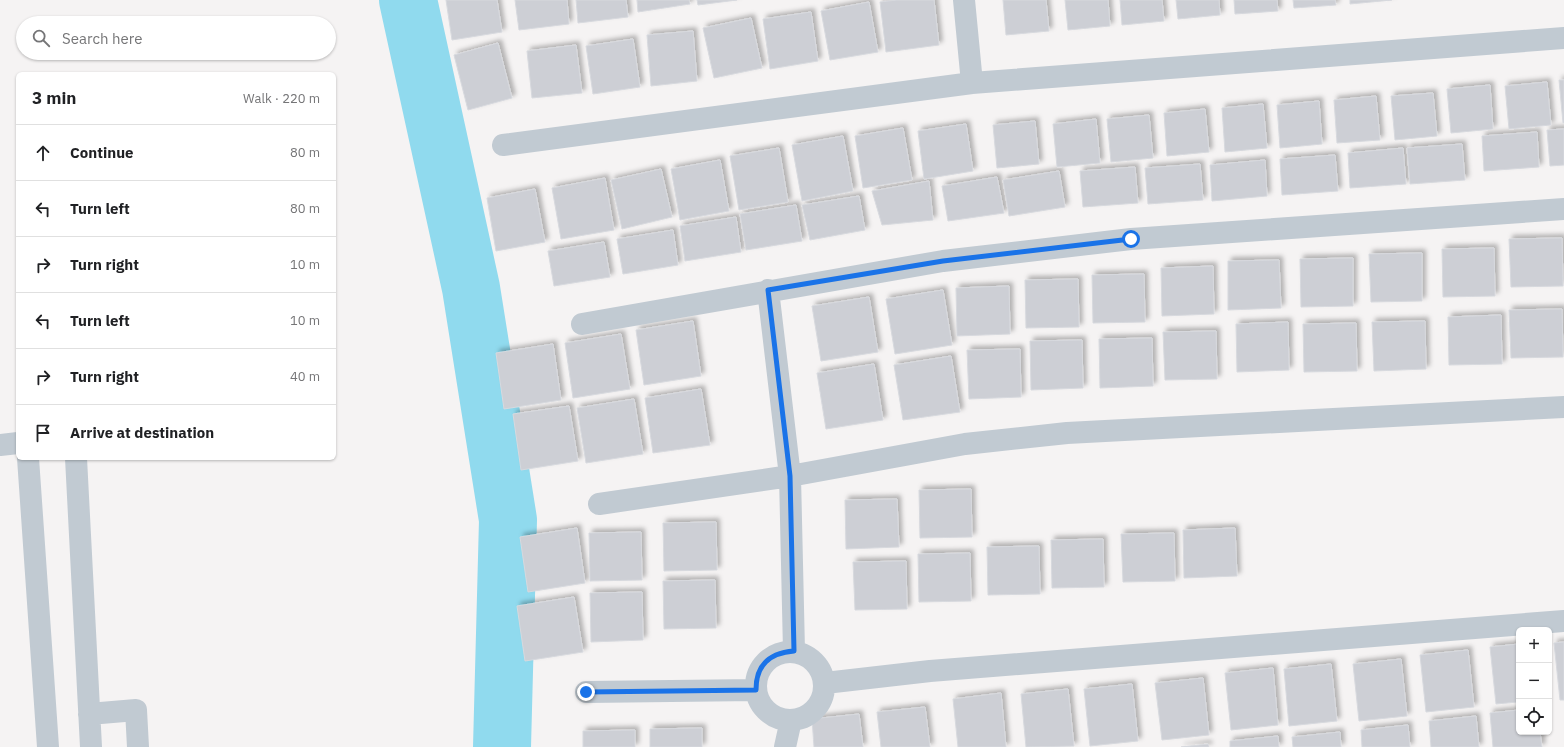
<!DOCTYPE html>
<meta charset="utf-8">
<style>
:root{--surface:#fff;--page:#f6f6f6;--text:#202124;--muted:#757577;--line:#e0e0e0}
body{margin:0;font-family:"IBM Plex Sans",sans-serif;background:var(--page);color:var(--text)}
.controls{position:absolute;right:12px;bottom:12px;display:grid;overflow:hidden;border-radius:6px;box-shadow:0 1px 3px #0004}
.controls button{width:36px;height:36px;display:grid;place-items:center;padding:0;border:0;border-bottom:1px solid var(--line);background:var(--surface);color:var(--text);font:20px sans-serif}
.stop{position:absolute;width:12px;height:12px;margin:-9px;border:3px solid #1a73e8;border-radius:50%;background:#fff}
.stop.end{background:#1a73e8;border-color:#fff;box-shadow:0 1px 4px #0008}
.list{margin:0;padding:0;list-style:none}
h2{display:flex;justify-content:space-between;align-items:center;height:52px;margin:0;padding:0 16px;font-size:17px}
h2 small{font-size:13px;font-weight:400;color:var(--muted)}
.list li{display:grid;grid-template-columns:26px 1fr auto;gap:12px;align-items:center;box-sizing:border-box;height:56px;padding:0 16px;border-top:1px solid var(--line)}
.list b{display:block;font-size:15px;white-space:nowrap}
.list em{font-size:13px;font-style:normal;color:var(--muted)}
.icon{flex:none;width:22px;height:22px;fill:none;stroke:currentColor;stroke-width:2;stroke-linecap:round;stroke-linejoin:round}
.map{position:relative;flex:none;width:1564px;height:747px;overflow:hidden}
.search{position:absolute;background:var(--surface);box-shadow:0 1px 3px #0004;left:16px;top:16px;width:320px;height:44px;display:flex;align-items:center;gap:10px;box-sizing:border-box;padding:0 14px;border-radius:22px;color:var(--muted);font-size:15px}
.panel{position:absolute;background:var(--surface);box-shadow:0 1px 3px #0004;left:16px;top:72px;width:320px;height:388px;border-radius:6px}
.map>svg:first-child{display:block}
</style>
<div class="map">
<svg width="1564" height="747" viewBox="0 0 1564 747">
<defs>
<filter id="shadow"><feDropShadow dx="3.5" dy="-3.5" stdDeviation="2" flood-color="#0004"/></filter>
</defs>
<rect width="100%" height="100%" fill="#f5f3f3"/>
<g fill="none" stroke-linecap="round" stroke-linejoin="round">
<!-- river -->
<path stroke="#90daee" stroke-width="58" d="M 408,0 L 471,288 L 508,520 L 502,747"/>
</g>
<!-- building -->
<path fill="#cdcfd5" stroke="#d7d9de" filter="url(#shadow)" d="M 446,0 L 497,0 L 502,32 L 452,40 Z
M 515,0 L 567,0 L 569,24 L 519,30 Z
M 576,0 L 626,0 L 628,17 L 578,23 Z
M 637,0 L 689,0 L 690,4 L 638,12 Z
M 697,0 L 737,0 L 698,5 Z
M 897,0 L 934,0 L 939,45 L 886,52 L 880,2 Z
M 1003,0 L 1046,0 L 1049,31 L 1006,35 Z
M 1065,0 L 1108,0 L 1110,26 L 1068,30 Z
M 1120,0 L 1162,0 L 1164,21 L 1122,25 Z
M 1176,0 L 1219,0 L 1220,15 L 1178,19 Z
M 1234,0 L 1277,0 L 1278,11 L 1235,14 Z
M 1293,0 L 1335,0 L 1336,5 L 1294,8 Z
M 1350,0 L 1392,0 L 1350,4 Z
M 869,2 L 878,52 L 830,60 L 821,11 Z
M 811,12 L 818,61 L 770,69 L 763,19 Z
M 751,18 L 762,68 L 714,78 L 703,28 Z
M 693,31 L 697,81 L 651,86 L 647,35 Z
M 633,39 L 640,87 L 593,94 L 586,46 Z
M 498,43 L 512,98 L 468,110 L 454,55 Z
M 576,45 L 582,93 L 532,98 L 527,51 Z
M 1559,80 L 1564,80 L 1564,123 L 1563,123 Z
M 1547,82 L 1551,125 L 1509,129 L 1505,86 Z
M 1490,85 L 1493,129 L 1451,133 L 1447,89 Z
M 1433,93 L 1437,136 L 1395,140 L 1391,96 Z
M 1376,96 L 1380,140 L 1337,143 L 1334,100 Z
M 1319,101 L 1322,144 L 1280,148 L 1277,105 Z
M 1263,104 L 1267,148 L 1225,152 L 1222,108 Z
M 1205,109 L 1209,152 L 1167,156 L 1164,113 Z
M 1149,115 L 1153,158 L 1111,162 L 1107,119 Z
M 1096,119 L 1100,163 L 1057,167 L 1053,124 Z
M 1035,121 L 1039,164 L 997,168 L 993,125 Z
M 966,124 L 973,171 L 924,179 L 918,131 Z
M 903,128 L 912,180 L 863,188 L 855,136 Z
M 1564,129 L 1564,165 L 1550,166 L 1547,130 Z
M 1537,132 L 1539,167 L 1484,171 L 1482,136 Z
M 843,136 L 853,191 L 802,201 L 792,145 Z
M 1462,144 L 1465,180 L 1410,184 L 1407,148 Z
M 779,148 L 788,202 L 739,210 L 730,156 Z
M 1403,148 L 1406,184 L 1350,188 L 1348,153 Z
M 1335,155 L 1338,191 L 1282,195 L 1280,159 Z
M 720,160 L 729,211 L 680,220 L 671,169 Z
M 1265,160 L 1267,196 L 1212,201 L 1210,165 Z
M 1200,164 L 1203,200 L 1148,204 L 1145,168 Z
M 1135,167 L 1138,203 L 1083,207 L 1080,171 Z
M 661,169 L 672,217 L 622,229 L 611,180 Z
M 1059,171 L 1065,207 L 1009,216 L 1003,180 Z
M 997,177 L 1004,213 L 948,221 L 942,186 Z
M 605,178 L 614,230 L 561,239 L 552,188 Z
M 929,181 L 933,220 L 882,225 L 872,191 Z
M 535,189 L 545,242 L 496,251 L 487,198 Z
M 859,196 L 865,230 L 810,240 L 802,205 Z
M 796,205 L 802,241 L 746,250 L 740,214 Z
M 736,217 L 741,252 L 685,261 L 680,226 Z
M 673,230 L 678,265 L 623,274 L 617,239 Z
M 1562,238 L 1563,286 L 1511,287 L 1509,239 Z
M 604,242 L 610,277 L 554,286 L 548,251 Z
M 1494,248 L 1495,296 L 1443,297 L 1442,249 Z
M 1422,253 L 1422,301 L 1371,302 L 1369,254 Z
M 1353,258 L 1353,306 L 1301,307 L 1300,259 Z
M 1279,260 L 1281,308 L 1228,310 L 1228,261 Z
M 1213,266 L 1214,314 L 1162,316 L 1161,268 Z
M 1144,274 L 1145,322 L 1093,323 L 1092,275 Z
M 1078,279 L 1079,327 L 1026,328 L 1025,280 Z
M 1009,286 L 1010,334 L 957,336 L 956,288 Z
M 943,290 L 952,345 L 895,354 L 886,299 Z
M 869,297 L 878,352 L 821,361 L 812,306 Z
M 1562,309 L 1563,357 L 1511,358 L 1509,310 Z
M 1501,315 L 1502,364 L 1449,365 L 1448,317 Z
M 693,321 L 701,376 L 644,385 L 636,330 Z
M 1425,321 L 1426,369 L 1374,371 L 1372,322 Z
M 1288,322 L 1289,370 L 1237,372 L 1236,324 Z
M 1356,323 L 1357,371 L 1304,372 L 1303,324 Z
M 1216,331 L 1217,379 L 1165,380 L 1163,332 Z
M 621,334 L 630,389 L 573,398 L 565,343 Z
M 1152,338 L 1153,386 L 1100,388 L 1099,339 Z
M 1082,340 L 1083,388 L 1031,390 L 1030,341 Z
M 553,344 L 561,400 L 504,409 L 496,353 Z
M 1020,349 L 1021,397 L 969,399 L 967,350 Z
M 951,356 L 960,412 L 903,420 L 894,365 Z
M 874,364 L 883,420 L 826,429 L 817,373 Z
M 701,389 L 710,445 L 653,453 L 645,398 Z
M 634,399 L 643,454 L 586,463 L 577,408 Z
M 569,406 L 578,461 L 521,470 L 513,414 Z
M 971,489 L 972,537 L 920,538 L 919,490 Z
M 897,499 L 899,547 L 846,549 L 845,500 Z
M 716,522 L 717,570 L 664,571 L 663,523 Z
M 577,528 L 585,583 L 528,592 L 520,537 Z
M 1235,528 L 1237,576 L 1184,578 L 1183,530 Z
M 641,532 L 642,580 L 590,581 L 589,533 Z
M 1174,533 L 1175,581 L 1123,582 L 1121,534 Z
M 1103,539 L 1104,587 L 1052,588 L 1051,540 Z
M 1039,546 L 1040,594 L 988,595 L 987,547 Z
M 970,553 L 971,601 L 919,602 L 918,554 Z
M 906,561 L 907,609 L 855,610 L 853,562 Z
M 715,580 L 716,628 L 664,629 L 663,581 Z
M 642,592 L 643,640 L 591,642 L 590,593 Z
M 574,597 L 583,652 L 525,661 L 517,606 Z
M 1564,642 L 1564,700 L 1560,700 L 1554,643 Z
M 1519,644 L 1519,702 L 1496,704 L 1490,647 Z
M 1468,650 L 1474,707 L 1426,712 L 1420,655 Z
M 1401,659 L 1407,716 L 1359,721 L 1353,664 Z
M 1331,664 L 1337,721 L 1289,726 L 1284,669 Z
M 1273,668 L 1278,725 L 1231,730 L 1225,673 Z
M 1203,678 L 1209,735 L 1162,740 L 1155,683 Z
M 1132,684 L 1138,741 L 1090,746 L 1084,689 Z
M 1068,689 L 1074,746 L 1026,747 L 1021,694 Z
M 1001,693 L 1006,747 L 958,747 L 953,699 Z
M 925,707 L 930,747 L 881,747 L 877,712 Z
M 1519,710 L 1519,732 L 1540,732 L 1542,747 L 1493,747 L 1490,713 Z
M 859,714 L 863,747 L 814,747 L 812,719 Z
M 1476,716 L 1479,747 L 1431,747 L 1429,721 Z
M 1408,725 L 1410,747 L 1362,747 L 1361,730 Z
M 702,728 L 702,747 L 650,747 L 650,729 Z
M 635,730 L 635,747 L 583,747 L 583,731 Z
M 1340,732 L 1341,747 L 1293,747 L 1292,737 Z
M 1278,736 L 1279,747 L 1230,747 L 1230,741 Z
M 1208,744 L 1209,747 L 1181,747 Z"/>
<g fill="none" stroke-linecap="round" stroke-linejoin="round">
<!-- minor -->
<path stroke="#c1cad2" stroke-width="22" d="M 964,0 L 972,83
M 503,145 L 972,83 L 1564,38
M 768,290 L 790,476 L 794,651
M 582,324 L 943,261 L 1131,239 L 1564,209
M 0,445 L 18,443
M 28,458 L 48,747
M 76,458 L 91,747
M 599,504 L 790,476 L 965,444 L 1067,433 L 1564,407
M756 686a34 34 0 1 1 68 0a34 34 0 1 1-68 0Z
M 825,683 L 930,671 L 1564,621
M 586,692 L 756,690
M 89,714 L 136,710 L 138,747
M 785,747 L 791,720"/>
</g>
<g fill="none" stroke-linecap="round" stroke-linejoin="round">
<!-- route -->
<path stroke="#1a73e8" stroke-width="5" d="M 586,692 L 756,690 C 756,665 769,653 794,651 L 790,476 L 768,290 L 943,261 L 1131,239"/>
</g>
</svg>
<div class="controls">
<button>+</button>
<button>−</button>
<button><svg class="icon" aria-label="locate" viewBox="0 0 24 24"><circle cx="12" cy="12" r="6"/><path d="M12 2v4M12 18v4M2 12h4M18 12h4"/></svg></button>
</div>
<div class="stop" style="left:1131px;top:239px"></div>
<div class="stop end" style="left:586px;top:692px"></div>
<div class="search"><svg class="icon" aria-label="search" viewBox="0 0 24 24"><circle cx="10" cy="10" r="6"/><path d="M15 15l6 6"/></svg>Search here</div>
<section class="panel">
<h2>3 min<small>Walk · 220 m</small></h2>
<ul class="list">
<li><svg class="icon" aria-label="ahead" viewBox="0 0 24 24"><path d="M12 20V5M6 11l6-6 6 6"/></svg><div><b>Continue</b></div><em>80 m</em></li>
<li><svg class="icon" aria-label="left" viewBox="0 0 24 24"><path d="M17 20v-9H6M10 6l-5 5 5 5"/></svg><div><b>Turn left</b></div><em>80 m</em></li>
<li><svg class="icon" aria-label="right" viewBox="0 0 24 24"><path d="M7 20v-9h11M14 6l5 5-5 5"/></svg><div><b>Turn right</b></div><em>10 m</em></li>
<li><svg class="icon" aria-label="left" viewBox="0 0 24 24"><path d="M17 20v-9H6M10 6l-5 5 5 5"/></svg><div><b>Turn left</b></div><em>10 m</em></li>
<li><svg class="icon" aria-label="right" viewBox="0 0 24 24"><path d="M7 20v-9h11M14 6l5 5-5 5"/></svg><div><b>Turn right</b></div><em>40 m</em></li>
<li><svg class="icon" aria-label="arrive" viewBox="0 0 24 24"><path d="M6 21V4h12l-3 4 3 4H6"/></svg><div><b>Arrive at destination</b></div></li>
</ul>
</section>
</div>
